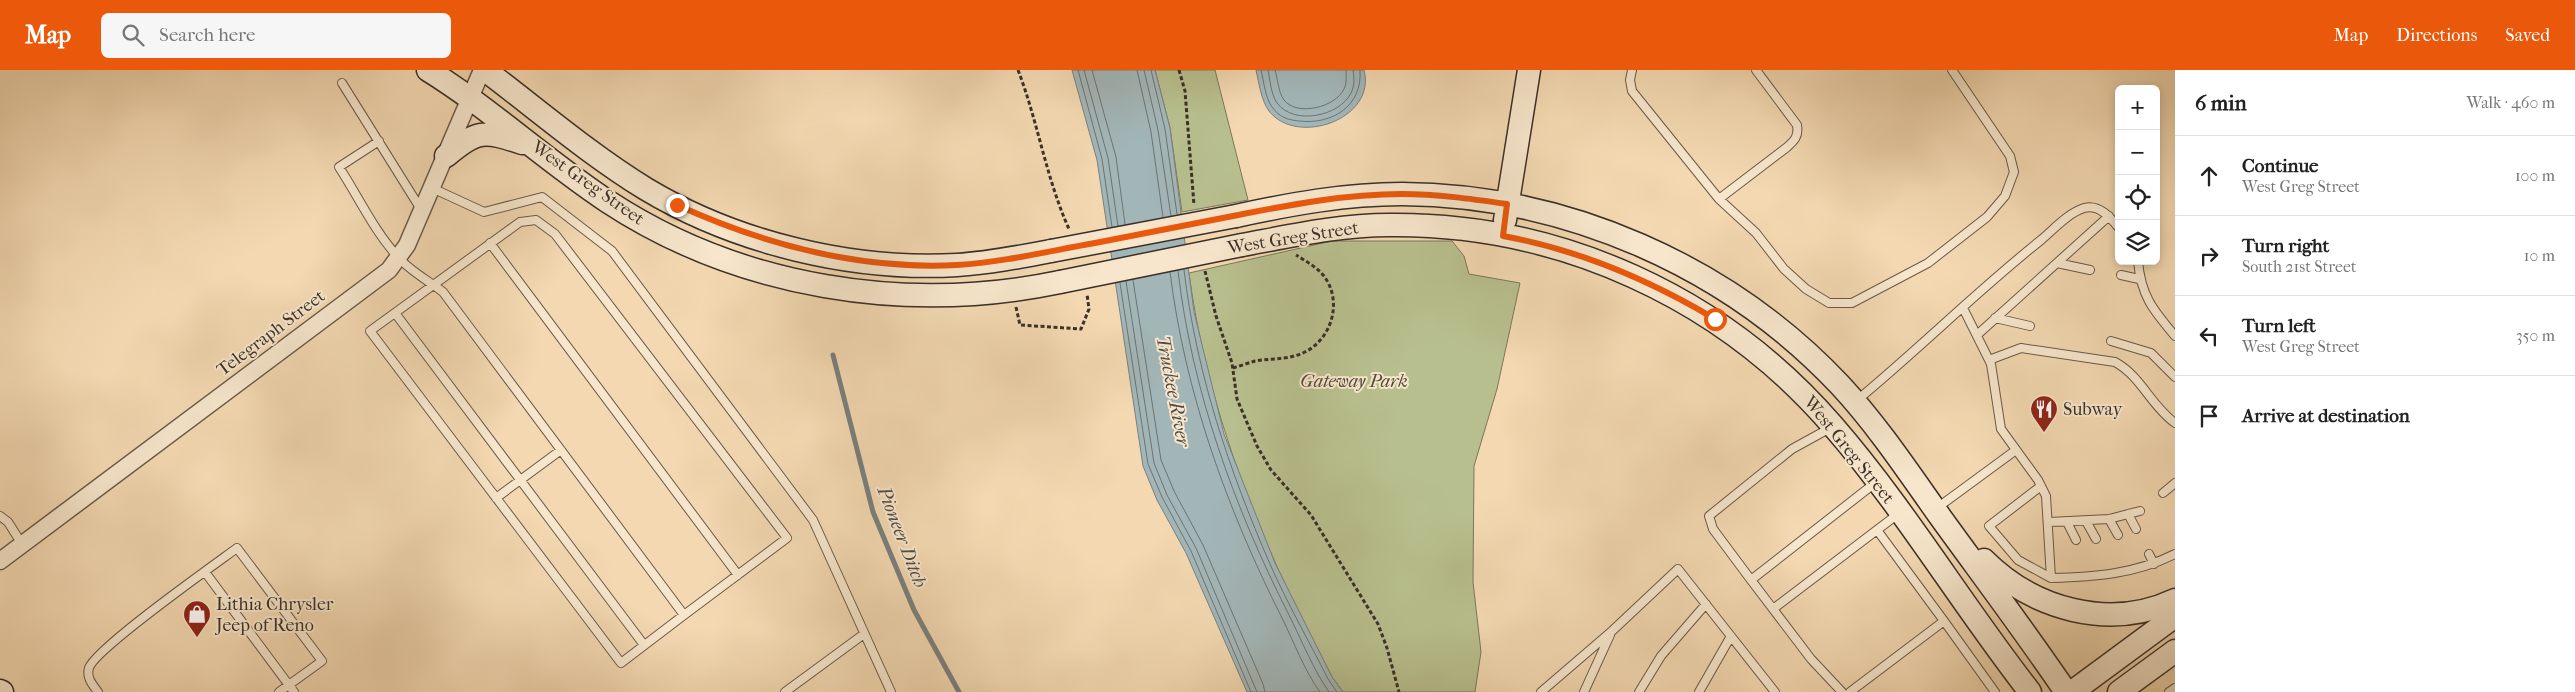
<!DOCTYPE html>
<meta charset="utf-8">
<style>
:root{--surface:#fff;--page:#f6f6f6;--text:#222;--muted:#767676;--line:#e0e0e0;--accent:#ea580c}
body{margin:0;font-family:"IM FELL French Canon",serif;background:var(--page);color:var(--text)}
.controls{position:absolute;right:15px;top:15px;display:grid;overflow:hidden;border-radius:8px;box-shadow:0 2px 8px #0003}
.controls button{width:45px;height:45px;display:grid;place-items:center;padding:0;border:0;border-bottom:1px solid var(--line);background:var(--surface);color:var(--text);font:25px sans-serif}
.stop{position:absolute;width:15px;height:15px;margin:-11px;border:4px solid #ea580c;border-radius:50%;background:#fff}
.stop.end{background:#ea580c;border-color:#fff;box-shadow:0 1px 5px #0008}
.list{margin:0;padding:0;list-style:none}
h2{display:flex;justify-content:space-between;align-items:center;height:65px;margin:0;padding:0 20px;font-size:21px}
h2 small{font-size:16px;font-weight:400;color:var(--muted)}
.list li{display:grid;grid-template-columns:32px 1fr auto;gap:15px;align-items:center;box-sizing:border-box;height:80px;padding:0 20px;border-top:1px solid var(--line)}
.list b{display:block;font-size:19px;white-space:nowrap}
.list p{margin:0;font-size:16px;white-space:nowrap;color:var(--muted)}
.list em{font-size:16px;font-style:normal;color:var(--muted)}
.icon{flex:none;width:28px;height:28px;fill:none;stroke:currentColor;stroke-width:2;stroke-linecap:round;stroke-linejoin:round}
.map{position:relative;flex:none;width:2175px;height:622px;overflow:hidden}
header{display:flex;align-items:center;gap:30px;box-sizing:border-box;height:70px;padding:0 25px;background:var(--accent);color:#fff}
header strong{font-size:24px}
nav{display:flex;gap:28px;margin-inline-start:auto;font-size:18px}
.search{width:350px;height:45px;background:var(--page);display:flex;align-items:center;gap:12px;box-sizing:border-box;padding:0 18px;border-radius:8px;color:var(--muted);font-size:19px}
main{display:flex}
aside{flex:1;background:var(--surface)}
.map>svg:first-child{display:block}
</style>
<header>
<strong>Map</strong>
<div class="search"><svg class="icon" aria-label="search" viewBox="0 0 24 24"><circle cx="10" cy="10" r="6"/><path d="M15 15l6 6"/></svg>Search here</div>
<nav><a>Map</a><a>Directions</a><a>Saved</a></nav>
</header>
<main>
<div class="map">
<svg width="2175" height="622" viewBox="0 0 2175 622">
<rect width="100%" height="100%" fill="#f3d8b1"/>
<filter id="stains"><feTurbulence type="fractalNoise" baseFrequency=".004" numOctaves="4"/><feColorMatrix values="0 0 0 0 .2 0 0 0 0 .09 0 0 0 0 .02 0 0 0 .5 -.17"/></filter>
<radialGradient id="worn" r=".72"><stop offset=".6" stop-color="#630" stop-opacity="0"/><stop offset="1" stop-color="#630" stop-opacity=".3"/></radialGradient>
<!-- green -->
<path fill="#b8bf8e" stroke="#7a785b" d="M 1155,0 L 1215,0 L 1248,130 L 1182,142 L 1170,58 Z
M 1332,171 L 1452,171 L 1464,186 L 1469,204 L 1520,213 L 1497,319 L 1474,396 L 1473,512 L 1481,582 L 1475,622 L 1343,622 L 1332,607 C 1313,569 1292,531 1275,492 C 1234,400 1202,303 1189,203 Z"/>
<!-- water -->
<path fill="#a2b6b8" stroke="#79807e" d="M 1072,0 L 1155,0 L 1170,58 L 1194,242 L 1224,364 L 1275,493 L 1332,607 L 1343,622 L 1247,622 L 1186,483 L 1157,430 L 1143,396 L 1097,90 Z
M 1256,0 L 1364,0 C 1377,49 1297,77 1269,41 C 1261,30 1259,13 1256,0 Z"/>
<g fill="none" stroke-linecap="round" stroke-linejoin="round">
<!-- shore -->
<path stroke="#6e7370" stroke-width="1" d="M 1078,0 L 1102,89 L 1112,157
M 1084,0 L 1108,88 L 1118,156
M 1092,0 L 1116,87 L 1125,154
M 1137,0 L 1151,62 L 1163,147
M 1144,0 L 1158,60 L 1171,146
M 1151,0 L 1165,59 L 1177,144
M 1261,0 C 1264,12 1265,27 1272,37 C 1279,47 1288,50 1299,51 C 1332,55 1363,36 1360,0
M 1268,0 C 1270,10 1271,24 1277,33 C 1294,56 1340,46 1351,23 C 1355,15 1354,8 1353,0
M 1275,0 C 1278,9 1278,22 1284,30 C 1297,47 1336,37 1344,19 C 1347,13 1346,7 1346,0
M 1184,200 C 1196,302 1229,400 1270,494 C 1287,533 1309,571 1328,609 L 1337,622
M 1178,201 C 1192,321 1234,437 1289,545 C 1302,571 1313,599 1329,622
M 1170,202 C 1185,323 1227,439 1282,548 C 1294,572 1304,600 1320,622
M 1133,210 L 1161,390 L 1174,421 L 1203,475 L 1263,614 L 1265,622
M 1126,211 L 1154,393 L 1167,425 L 1196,478 L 1257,622
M 1120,213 L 1148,394 L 1162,427 L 1191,481 L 1251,622"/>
<!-- stream -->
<path stroke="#79807e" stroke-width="5" d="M 833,285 L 873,442 L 914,540 L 959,622"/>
<!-- lane casing -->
<g stroke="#695a4a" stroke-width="10">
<path id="lane" d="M 1632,0 L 1630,10 L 1632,21 L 1719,129 L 1756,163 L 1784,199 L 1806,219 L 1829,233 L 1852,233 L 1928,193 L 1987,147 L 2005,126 L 2014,102 L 2010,86 L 1952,0
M 342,13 L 422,141
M 379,71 L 339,97 C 358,126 374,161 398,187 C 410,201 429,211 443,222 L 684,545 L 787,468 L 555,164 L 536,150 L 520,152 L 370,261 L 621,593 L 684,545
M 432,118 L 484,142 L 542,127 L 612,181 L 813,450 L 891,622
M 1719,129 L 1786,78 C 1794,71 1799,67 1797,55 L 1756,0
M 490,173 L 738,505
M 2138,191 C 2141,226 2153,240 2175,266
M 2057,193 L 2090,200
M 2121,205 L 2139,209
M 1963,238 L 1991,294 L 2001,359 L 2038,410 L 2046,426 L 2051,508 C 2095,507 2135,504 2175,484
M 395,243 L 644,575
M 1995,248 L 2030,256
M 1977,265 L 2109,146
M 2111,271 L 2151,283 L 2175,307
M 1989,290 L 2021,278 L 2115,292 C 2141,306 2151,336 2175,353
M 1856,331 C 1919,279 1977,221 2041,170 C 2053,160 2068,143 2084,138 C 2099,134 2110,147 2119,158
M 1832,357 L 1792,379 L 1709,446 L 1713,459 L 1751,510 L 1811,589 L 1842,622
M 2041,416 L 1989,456 L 2018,490 L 2051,508
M 2163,423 L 2175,413
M 496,428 L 561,380
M 1937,438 L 2016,380
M 2128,444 L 2136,459
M 0,446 L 8,452 L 22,474
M 2109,449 L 2118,465
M 2086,451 L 2096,469
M 2049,452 L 2109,449 L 2140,441
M 2067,452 L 2076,470
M 2149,484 L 2154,494
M 205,502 L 294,622
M 1751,510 L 1875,413
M 1773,539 L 1898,444
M 1944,551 L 1995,622
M 98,622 C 93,615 86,608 89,598 C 95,579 214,495 237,478 L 322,591 L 279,622
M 785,622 L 864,564
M 1541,622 L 1612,561 L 1678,499 L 1775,622
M 1584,622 L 1610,565
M 1639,622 L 1661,586 L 1706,534
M 1699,622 L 1731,566
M 1850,622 L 1944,551 L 1877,460
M 2169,622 L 2175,618"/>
</g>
<!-- street casing -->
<g stroke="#695a4a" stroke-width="19">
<path id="street" d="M 0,491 L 389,200 L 407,175 L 482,0"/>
</g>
<!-- secondary casing -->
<g stroke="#3b3028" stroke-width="25">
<path id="secondary" d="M 428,0 C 491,39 545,90 607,131 C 739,218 906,244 1060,212
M 485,0 C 538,40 589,84 646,119 C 736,173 852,201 957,195 C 989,193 1020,187 1051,181
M 446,86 C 478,60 483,60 522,73
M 1236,146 C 1291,134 1346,124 1402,124 C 1566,125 1728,196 1840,315 C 1878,356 1909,403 1941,448 C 1983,506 2026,563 2066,622
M 1505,150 L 1529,0
M 1242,175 C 1291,166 1340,155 1389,155 C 1559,153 1722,227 1833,356 C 1905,439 1962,535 2030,622
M 1984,490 C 2033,539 2109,561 2175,530
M 0,621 L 2,622
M 2072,622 L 2175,546
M 2119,622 L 2175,581"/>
</g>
<!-- path -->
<path stroke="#3b3028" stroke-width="3" stroke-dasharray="4 2.5" stroke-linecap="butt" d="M 1018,0 C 1038,52 1046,108 1069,159
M 1179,0 L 1185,21 L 1194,135
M 1205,201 L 1216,246 L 1232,293 L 1237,329 L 1257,376 L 1271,400 L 1311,445 L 1378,554 L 1387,578 L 1399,622
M 1016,237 L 1020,255 L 1081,259 L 1089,239 L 1087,224
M 1233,298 C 1240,296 1248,293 1255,291 C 1272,288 1289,290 1305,282 C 1331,269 1342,234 1326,209 C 1319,198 1307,192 1296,185"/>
<!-- lane -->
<use href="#lane" stroke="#f7e6cc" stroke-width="8"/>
<!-- street -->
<use href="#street" stroke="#f7e6cc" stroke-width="16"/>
<!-- secondary -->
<use href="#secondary" stroke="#f7e6cc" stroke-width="22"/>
<!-- secondary-bridge casing -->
<g stroke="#3b3028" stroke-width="25" stroke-linecap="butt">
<path id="secondary-bridge" d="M 1051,181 L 1236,146
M 1060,212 L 1242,175"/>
</g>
<!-- secondary-bridge -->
<use href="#secondary-bridge" stroke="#f7e6cc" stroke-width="22"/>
</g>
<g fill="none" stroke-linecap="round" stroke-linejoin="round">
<!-- route -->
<path stroke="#ea580c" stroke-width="6" d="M 677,135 C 765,175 859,200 957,195 C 1004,192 1049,181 1095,173 C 1141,164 1187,155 1233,146 C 1289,135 1344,124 1402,124 C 1437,124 1472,129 1507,134 L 1503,166 C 1580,180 1648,209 1715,249"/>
</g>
<!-- icons -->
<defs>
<g id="restaurant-pin" transform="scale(1.4375)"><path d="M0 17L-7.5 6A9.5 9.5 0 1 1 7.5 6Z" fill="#8f2418" stroke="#f7e6cc"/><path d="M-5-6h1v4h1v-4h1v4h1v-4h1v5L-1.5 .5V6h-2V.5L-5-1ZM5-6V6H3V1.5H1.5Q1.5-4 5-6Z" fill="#fff"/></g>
<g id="shop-pin" transform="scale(1.4375)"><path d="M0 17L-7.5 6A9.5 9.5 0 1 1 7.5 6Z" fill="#8f2418" stroke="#f7e6cc"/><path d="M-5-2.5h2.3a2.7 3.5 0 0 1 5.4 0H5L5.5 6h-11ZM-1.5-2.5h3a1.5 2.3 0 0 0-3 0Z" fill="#fff"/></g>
</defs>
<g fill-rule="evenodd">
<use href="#restaurant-pin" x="2044" y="339"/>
<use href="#shop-pin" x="197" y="544"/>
</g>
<g text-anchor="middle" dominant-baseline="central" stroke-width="4" stroke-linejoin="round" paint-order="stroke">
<!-- street labels -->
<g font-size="18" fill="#3b3028" stroke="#f7e6cc">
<text transform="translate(588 113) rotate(35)">West Greg Street</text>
<text transform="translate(1293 168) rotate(-9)">West Greg Street</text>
<text transform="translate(271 263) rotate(-37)">Telegraph Street</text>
<text transform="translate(1849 380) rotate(51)">West Greg Street</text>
</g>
<!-- park labels -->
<g font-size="18" font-style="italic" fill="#544d3c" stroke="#f7e6cc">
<text x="1354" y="311">Gateway Park</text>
</g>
<!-- poi labels -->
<g font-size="18" fill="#3b3028" stroke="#f7e6cc" text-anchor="start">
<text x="2063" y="339">Subway</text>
<text x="216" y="534">Lithia Chrysler<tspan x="216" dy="21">Jeep of Reno</tspan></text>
</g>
<!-- water labels -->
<g font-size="19" font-style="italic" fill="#504b45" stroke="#f7e6cc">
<text transform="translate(1173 321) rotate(79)">Truckee River</text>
<text transform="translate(902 467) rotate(69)">Pioneer Ditch</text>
</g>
</g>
<rect width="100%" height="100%" filter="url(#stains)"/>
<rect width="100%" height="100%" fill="url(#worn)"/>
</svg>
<div class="controls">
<button>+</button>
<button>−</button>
<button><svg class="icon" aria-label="locate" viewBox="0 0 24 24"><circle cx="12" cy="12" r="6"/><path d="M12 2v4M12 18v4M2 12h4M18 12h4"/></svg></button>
<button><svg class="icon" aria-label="layers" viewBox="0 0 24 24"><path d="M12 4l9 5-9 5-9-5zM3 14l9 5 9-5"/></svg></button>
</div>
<div class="stop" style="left:1715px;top:249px"></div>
<div class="stop end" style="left:677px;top:135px"></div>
</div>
<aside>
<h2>6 min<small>Walk · 460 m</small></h2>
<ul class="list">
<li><svg class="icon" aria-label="ahead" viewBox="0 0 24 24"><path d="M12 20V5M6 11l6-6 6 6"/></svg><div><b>Continue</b><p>West Greg Street</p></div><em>100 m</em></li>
<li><svg class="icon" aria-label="right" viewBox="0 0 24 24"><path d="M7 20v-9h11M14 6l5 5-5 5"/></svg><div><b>Turn right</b><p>South 21st Street</p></div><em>10 m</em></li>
<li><svg class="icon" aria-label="left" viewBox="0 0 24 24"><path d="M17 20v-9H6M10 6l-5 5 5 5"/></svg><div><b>Turn left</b><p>West Greg Street</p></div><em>350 m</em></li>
<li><svg class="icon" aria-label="arrive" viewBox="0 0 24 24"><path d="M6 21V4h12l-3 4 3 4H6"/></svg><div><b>Arrive at destination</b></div></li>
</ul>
</aside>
</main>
